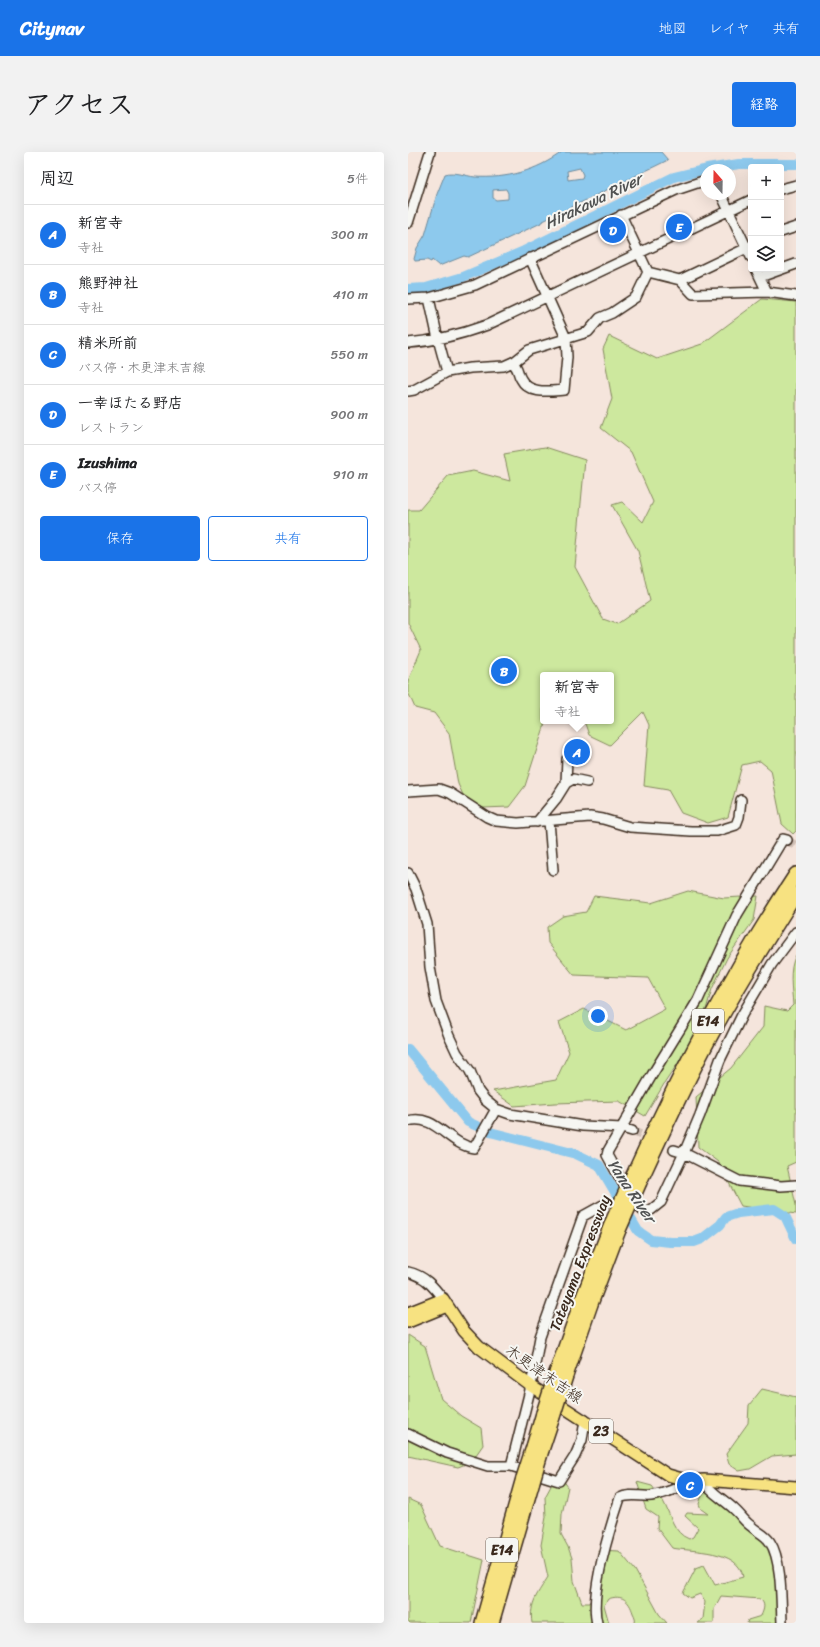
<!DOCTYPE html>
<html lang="ja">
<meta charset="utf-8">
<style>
:root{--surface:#fff;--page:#f2f2f2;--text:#202124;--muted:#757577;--line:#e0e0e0;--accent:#1a73e8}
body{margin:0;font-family:Sriracha,"Klee One",sans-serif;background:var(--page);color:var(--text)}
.controls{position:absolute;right:12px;top:12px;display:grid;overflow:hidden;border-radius:4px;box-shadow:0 4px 16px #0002}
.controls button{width:36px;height:36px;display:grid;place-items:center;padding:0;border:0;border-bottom:1px solid var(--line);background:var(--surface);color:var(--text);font:20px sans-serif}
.compass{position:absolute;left:292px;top:12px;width:36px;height:36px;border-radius:50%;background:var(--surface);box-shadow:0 4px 16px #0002;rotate:340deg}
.you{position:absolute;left:190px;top:864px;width:14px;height:14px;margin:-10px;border:3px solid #fff;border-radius:50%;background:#1a73e8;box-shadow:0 0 0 6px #1a73e833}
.badge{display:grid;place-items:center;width:26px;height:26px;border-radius:50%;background:var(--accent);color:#fff;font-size:13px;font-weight:700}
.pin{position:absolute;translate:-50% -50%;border:2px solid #fff;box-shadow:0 1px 4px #0006}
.popup{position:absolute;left:132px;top:520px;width:74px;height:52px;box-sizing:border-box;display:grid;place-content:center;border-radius:4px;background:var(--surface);filter:drop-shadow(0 1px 3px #0005);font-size:13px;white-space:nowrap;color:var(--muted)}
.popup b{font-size:15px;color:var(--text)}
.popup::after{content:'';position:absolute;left:50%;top:100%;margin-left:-8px;border:8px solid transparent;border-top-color:var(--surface)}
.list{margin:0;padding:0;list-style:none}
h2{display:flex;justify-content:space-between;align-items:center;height:52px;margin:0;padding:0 16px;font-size:17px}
h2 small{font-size:13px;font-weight:400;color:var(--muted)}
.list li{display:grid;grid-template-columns:26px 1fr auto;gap:12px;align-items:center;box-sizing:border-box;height:60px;padding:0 16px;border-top:1px solid var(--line)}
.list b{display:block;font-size:15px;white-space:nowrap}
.list p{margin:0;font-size:13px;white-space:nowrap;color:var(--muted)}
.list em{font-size:13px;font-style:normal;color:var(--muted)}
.actions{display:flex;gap:8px;padding:12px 16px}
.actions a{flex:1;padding:9px 0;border:1px solid var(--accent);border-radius:4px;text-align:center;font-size:14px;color:var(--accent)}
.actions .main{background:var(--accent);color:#fff}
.icon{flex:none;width:22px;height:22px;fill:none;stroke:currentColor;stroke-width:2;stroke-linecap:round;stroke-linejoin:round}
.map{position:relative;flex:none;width:388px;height:1471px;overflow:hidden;border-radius:4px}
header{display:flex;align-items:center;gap:24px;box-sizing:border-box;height:56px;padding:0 20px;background:var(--accent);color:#fff}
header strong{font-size:19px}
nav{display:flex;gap:22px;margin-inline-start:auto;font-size:14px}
.intro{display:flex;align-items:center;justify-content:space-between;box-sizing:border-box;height:96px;padding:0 24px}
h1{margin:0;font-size:28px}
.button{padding:10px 18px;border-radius:4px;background:var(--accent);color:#fff;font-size:14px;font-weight:700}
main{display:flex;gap:24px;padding:0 24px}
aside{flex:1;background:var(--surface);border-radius:4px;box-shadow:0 4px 16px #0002}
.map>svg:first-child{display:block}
</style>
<header>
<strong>Citynav</strong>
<nav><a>地図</a><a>レイヤ</a><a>共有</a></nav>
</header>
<div class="intro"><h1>アクセス</h1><a class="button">経路</a></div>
<main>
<aside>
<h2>周辺<small>5件</small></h2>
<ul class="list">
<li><span class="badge">A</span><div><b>新宮寺</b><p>寺社</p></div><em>300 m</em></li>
<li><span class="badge">B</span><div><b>熊野神社</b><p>寺社</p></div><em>410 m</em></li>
<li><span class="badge">C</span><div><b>精米所前</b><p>バス停 · 木更津末吉線</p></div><em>550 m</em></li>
<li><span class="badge">D</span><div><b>一幸ほたる野店</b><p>レストラン</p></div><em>900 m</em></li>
<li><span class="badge">E</span><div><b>Izushima</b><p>バス停</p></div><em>910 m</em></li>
</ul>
<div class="actions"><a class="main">保存</a><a>共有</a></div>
</aside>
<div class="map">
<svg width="388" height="1471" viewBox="0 0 388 1471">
<rect width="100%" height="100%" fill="#f5e5dc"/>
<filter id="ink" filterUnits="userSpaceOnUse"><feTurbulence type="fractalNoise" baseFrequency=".025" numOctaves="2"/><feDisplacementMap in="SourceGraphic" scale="8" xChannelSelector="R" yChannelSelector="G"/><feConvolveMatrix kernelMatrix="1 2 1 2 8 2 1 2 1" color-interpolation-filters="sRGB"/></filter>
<g filter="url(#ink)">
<!-- green -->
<path fill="#cde89e" stroke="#84895e" d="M 354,147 L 388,150 L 388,679 L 385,682 L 374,672 L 363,618 L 352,609 L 334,613 L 320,665 L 300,671 L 273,661 L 260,638 L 236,634 L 241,573 L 235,560 L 202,593 L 181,583 L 176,569 L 203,569 L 203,523 L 135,523 L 135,569 L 138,569 L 117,634 L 101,655 L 75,656 L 56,645 L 50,632 L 41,581 L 26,561 L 7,556 L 0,540 L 0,529 L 13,498 L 0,471 L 0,358 L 11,358 L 40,324 L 65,319 L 102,329 L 96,302 L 137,295 L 177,308 L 167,415 L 195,467 L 209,472 L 242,449 L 230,399 L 204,353 L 214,350 L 235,370 L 245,350 L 223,300 L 193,276 L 204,247 L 195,197 L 201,184 L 249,207 L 294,192 Z
M 280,739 L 316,746 L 350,744 L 346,768 L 319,806 L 304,837 L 292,878 L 256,932 L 237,964 L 211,949 L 147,951 L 106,954 L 85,939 L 148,928 L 161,900 L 151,870 L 176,857 L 218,878 L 257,857 L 240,826 L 166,823 L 140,791 L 139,775 L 155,764 L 178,760 L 186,744 L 243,751 Z
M 388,803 L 388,1010 L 379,1014 L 388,1053 L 388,1062 L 333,1054 L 310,1010 L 290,995 L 288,945 L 323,916 L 355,875 L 356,854 L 379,859 L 385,853 C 384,837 380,818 388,803 Z
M 0,1183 L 17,1194 L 33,1247 L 53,1264 L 73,1276 L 75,1293 L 63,1310 L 50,1315 L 0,1304 Z
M 354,1237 L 388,1245 L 388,1302 L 364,1304 L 342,1317 L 331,1319 L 321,1312 L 318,1302 L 340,1271 L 341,1253 Z
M 150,1321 L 160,1335 L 154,1362 L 153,1382 L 160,1395 L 164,1406 L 166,1429 L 174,1451 L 181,1451 L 195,1426 L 190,1398 L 211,1399 L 227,1418 L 251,1462 L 259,1471 L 227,1471 C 228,1467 227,1465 225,1461 C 221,1448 214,1442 200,1447 L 196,1453 L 201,1471 L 189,1471 L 183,1469 L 183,1471 L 124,1471 C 121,1451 130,1441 140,1425 L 133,1393 L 138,1365 L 137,1345 Z
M 229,1330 L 244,1334 C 248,1339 252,1344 255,1349 C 263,1363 265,1381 281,1387 L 285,1385 L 290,1376 L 277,1364 L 279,1361 L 300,1362 L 293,1357 L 291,1352 L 294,1343 L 299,1339 L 357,1381 L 369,1427 L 371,1471 L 339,1471 L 340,1468 L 353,1464 C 356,1457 358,1452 352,1447 L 313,1444 L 306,1457 L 306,1471 L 290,1471 L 295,1467 L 297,1450 L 292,1442 L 282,1446 L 275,1441 L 288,1416 L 296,1413 L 307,1433 L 335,1425 C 331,1397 284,1400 264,1396 L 249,1376 L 250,1365 L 238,1357 Z
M 0,1347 L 13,1353 L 32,1394 L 76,1408 L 63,1471 L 0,1471 Z"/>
<!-- water -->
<path fill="#8dc9ed" stroke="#6c899a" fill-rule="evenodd" d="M 154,0 L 253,0 L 260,8 L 133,70 L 133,71 L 60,105 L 56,104 L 31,114 L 24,108 L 23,110 L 19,108 L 7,109 L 6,107 L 9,96 L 17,83 L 29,42 L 37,22 C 46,19 58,24 67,25 C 99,27 128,19 154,0 ZM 172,16 L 175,23 L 174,26 L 160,28 L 159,19 ZM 98,37 L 100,41 L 100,47 L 88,48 L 85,46 L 85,38 Z"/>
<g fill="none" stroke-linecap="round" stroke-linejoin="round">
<!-- river -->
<path stroke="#8dc9ed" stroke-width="10" d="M 0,137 L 18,136 L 55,125 L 116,99 L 266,25 L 299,17 L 331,12 L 388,12
M 0,897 L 60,970 L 82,980 L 168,1002 L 191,1013 L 230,1079 L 243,1088 L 262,1090 L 286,1090 L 294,1087 L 312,1073 L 318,1065 L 330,1061 L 366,1057 L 377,1064 L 388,1087"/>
<!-- minor-tunnel -->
<path stroke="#d0c0b6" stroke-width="9" stroke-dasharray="9 4.5" stroke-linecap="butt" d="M 379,688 L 388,694
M 224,979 L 266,998"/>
<!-- minor casing -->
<g stroke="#3b2a1e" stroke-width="12">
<path id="minor" d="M 373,37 L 388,33
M 313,42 L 343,105
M 213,63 L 240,120
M 0,71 L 22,0
M 373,80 L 388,75
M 348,117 L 359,140
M 240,120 L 272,128 L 285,142 L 359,140 L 388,144
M 352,125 L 388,112
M 272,128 L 343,94
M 21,146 L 30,187 L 39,220
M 0,147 L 21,146 L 67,133 L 268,38 L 298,28
M 0,191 C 27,189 54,182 79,173 L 343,48
M 104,211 C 111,215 109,221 113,227 C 121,243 142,239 156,238 L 159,205 L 158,186 L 122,106
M 0,239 L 6,238 L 39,220 L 62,216 L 96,214 L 107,209 L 121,198 L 180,180 L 192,166 L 204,161 L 228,145 L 240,120
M 158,631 L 159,607
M 0,639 L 31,637 L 42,641 L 79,665 L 88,669 L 110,671 L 182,665 L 195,667 L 222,675 L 283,679 L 309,679 L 328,673 L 331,665 L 333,648
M 141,669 L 145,718
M 129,670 L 148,647 L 158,631 L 165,627 L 179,630
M 379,688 L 375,687 L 329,763 L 290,848 L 244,923 L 200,999 L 199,1003 C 206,1016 224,1049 234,1058 L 243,1058 L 253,1050 L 276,1001 L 292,963 L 312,908 L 334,863 L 364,812 L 388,780
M 0,721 L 8,737 L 19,772 L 22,815 L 28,849 L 41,884 L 49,901 L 62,919 L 70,939 L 77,948 L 88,957 L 102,962 L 175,974 L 214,976 L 224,979
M 0,969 C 27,961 41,993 66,996 L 88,957
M 266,998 L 276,1001 L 331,1029 L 373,1034 L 388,1033
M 0,1120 C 17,1124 25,1134 35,1147
M 0,1282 L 39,1301 L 80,1314 L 103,1314 L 151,1329 L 167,1304 L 174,1288 L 177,1268
M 103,1314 L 123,1234 L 132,1185 L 175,1064 L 195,1053
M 294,1328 C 302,1340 315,1347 326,1357 C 332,1362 336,1369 343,1374 C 349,1380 357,1382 362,1390 C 374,1408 373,1449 374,1471
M 189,1471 C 181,1441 202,1376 212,1346 C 221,1341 233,1345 243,1344 C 259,1341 268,1337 281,1329"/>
</g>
<!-- major casing -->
<g stroke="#3b2a1e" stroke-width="14">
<path id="major" d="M 0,1161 L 35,1147 L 56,1179 L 71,1195 L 123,1234 L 260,1323 L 281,1329 L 296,1328 L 388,1335
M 0,1170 L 39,1154"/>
</g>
<!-- highway casing -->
<g stroke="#3b2a1e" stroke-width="16">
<path id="highway" d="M 225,1023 C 272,919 325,817 388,722
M 232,1030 C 255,980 278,930 304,882 C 330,834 359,788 388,742
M 148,1221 L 173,1150 L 204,1070
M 158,1224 L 183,1152 L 211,1078
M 125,1295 L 135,1261
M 134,1298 L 145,1265
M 74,1471 L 115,1326
M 84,1471 L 125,1329"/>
</g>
<!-- minor -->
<use href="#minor" stroke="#f6f6f2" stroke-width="9"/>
<!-- major -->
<use href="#major" stroke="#f7e281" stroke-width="11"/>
<!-- highway -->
<use href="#highway" stroke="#f7e281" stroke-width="13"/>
<!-- highway-bridge casing -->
<g stroke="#3b2a1e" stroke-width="16" stroke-linecap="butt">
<path id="highway-bridge" d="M 204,1070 L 225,1023
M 211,1078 L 232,1030
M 135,1261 L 148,1221
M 145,1265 L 158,1224
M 115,1326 L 125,1295
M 125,1329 L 134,1298"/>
</g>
<!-- highway-bridge -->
<use href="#highway-bridge" stroke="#f7e281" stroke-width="13"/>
</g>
</g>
<g text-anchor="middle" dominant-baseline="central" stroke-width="4" stroke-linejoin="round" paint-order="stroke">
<!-- shield labels -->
<g fill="#f6f6f2" stroke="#73675e" stroke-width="1">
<rect x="284" y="857" width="32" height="24" rx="3"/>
<rect x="181" y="1267" width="24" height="24" rx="3"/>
<rect x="78" y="1386" width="32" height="24" rx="3"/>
</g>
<g font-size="14" font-weight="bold" fill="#3b2a1e">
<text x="300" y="869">E14</text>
<text x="193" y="1279">23</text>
<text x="94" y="1398">E14</text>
</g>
<!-- street labels -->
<g font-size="15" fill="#3b2a1e" stroke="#f6f6f2">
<text transform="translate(172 1111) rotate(-69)">Tateyama Expressway</text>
<text transform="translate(136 1222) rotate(35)">木更津末吉線</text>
</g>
<!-- water labels -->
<g font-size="16" font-style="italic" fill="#505252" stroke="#f6f6f2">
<text transform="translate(185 49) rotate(-26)">Hirakawa River</text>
<text transform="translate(224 1039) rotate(56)">Yana River</text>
</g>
</g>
</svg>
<div class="controls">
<button>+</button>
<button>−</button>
<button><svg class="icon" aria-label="layers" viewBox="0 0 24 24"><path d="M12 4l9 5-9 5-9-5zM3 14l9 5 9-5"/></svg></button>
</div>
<svg class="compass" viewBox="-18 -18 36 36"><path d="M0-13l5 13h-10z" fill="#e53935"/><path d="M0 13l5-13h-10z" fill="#757577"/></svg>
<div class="you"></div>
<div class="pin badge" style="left:169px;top:600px">A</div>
<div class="popup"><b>新宮寺</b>寺社</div>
<div class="pin badge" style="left:96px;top:519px">B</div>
<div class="pin badge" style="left:282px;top:1333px">C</div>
<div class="pin badge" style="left:205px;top:78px">D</div>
<div class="pin badge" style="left:271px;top:75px">E</div>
</div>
</main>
